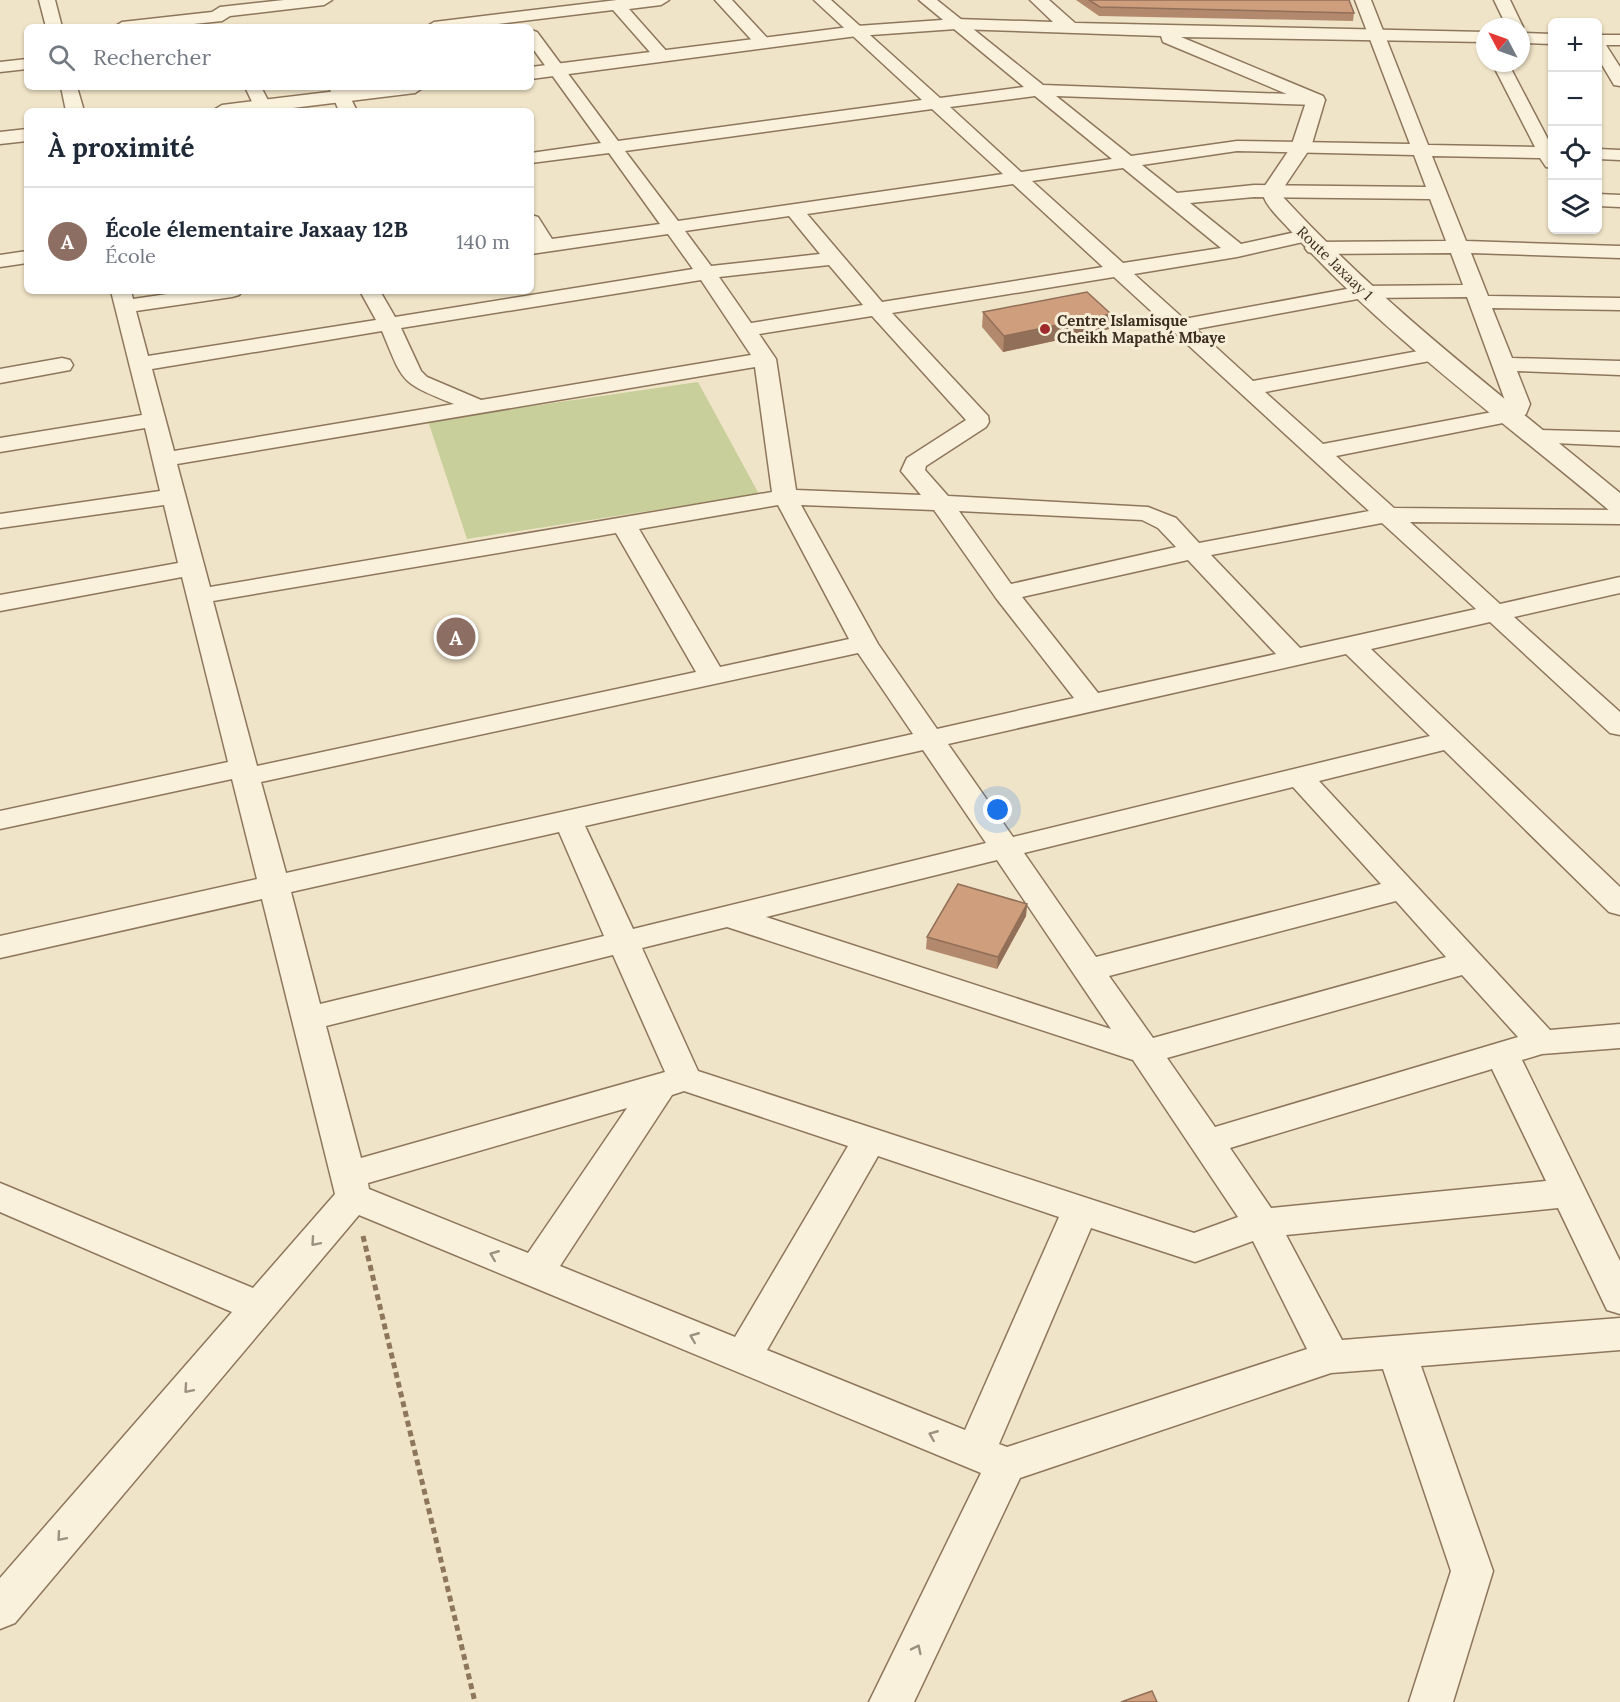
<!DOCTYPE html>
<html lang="fr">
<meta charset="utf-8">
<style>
:root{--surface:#fff;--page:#f6f6f7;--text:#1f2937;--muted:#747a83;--line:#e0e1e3;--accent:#9e2a2b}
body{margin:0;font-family:Lora,serif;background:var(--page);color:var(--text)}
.controls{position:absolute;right:18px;top:18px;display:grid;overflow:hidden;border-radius:9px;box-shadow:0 2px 4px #0004}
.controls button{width:54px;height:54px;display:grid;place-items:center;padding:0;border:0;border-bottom:2px solid var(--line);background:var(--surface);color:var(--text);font:30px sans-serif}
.compass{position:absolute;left:1476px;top:18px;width:54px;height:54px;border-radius:50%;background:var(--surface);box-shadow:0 2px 4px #0004;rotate:311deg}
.you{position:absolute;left:998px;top:810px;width:21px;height:21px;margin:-15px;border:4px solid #fff;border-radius:50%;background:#1a73e8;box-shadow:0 0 0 9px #1a73e833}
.badge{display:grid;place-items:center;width:39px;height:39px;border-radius:50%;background:var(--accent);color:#fff;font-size:20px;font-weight:700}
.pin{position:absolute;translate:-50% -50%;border:3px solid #fff;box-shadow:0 2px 6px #0006}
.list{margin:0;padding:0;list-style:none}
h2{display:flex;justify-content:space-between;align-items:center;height:78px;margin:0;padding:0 24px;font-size:26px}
h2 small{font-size:20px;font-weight:400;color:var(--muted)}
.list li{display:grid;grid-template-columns:39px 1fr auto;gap:18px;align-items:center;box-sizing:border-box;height:108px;padding:0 24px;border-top:2px solid var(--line)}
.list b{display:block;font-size:22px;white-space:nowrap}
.list p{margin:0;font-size:20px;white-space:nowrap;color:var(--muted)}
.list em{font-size:20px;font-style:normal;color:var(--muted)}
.icon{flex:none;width:33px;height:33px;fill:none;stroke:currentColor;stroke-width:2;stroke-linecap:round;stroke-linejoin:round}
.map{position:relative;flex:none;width:1620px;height:1702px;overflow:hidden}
.search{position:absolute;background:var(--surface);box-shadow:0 2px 4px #0004;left:24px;top:24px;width:510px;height:66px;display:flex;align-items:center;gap:15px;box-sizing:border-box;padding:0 21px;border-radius:9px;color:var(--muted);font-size:22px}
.panel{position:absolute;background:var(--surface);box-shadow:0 2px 4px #0004;left:24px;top:108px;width:510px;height:186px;border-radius:9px}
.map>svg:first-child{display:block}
</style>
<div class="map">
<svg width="1620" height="1702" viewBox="0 0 1620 1702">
<rect width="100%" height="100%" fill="#f0e4c8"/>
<!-- green -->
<path fill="#c9cf9b" d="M 698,382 L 759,494 L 467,539 L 428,421 Z"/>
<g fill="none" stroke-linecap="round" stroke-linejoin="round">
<!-- minor casing -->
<g stroke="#8d765c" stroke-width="3">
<path id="minor" d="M 39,0 L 55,0 L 62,27 L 46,27 Z
M 284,0 L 332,0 L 324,5 L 230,16 L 222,21 L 165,27 L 114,27 L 122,22 L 212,12 L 220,7 Z
M 617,0 L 669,0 L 661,5 L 629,9 L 668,53 L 670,56 L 668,59 L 656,59 L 613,10 L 474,27 L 426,27 L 434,22 Z
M 715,0 L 732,0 L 770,41 L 772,44 L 770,47 L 758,47 Z
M 814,0 L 831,0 L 940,98 L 1024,87 L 919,0 L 937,0 L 1043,85 L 1316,95 L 1325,100 L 1316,105 L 1056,96 L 1131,156 L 1237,141 L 1410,144 L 1355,0 L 1371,0 L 1428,145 L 1535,147 L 1492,63 L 1508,63 L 1552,147 L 1552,168 L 1546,167 L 1540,158 L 1432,156 L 1466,241 L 1620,246 L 1620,258 L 1471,253 L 1488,296 L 1620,298 L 1620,310 L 1492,308 L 1512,358 L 1620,361 L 1620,375 L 1517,371 L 1530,404 L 1526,414 L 1518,420 L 1336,456 L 1394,508 L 1620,510 L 1620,524 L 1410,522 L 1500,604 L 1620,577 L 1620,593 L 1514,617 L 1620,712 L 1620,735 L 1610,733 L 1490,622 L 1371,649 L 1620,887 L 1620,915 L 1609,912 L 1444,750 L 1319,781 L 1550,1030 L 1620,1024 L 1620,1048 L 1542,1054 L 1522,1060 L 1620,1261 L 1620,1314 L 1607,1310 L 1558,1208 L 1286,1235 L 1342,1340 L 1620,1318 L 1620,1350 L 1421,1366 L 1493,1571 L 1453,1702 L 1409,1702 L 1451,1571 L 1383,1369 L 1331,1373 L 1020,1478 L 914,1702 L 869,1702 L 981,1473 L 359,1215 L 15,1623 L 0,1629 L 0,1578 L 232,1312 L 0,1212 L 0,1183 L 253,1288 L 335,1194 L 262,899 L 0,958 L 0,936 L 257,879 L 232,779 L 0,829 L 0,811 L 228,762 L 182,577 L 0,611 L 0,595 L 178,563 L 164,505 L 0,528 L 0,514 L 160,491 L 145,428 L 0,452 L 0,438 L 142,415 L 111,291 L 131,291 L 133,299 L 188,291 L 242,291 L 239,295 L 232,297 L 136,311 L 148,356 L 376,320 L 360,291 L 380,291 L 395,317 L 693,269 L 668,234 L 531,254 L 531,242 L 534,242 L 531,236 L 531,215 L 538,217 L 552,239 L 660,224 L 609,153 L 531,163 L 531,153 L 601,143 L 531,46 L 531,30 L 537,32 L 618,141 L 922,100 ZM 1035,96 L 1112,159 L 1021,172 L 950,107 ZM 932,109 L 1003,174 L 678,221 L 625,151 ZM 1237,151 L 1414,155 L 1426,187 L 1254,185 L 1177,193 L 1142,165 ZM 1123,168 L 1221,248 L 1123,263 L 1032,181 ZM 1013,184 L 1103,267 L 882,302 L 807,214 ZM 1254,197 L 1430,199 L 1446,241 L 1315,242 L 1308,244 L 1305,248 L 1308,252 L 1315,254 L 1451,253 L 1463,285 L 1363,286 L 1184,319 L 1134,274 L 1237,257 L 1312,240 L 1315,236 L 1312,232 L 1305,230 L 1241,244 L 1190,203 ZM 789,216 L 820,254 L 711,266 L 685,231 ZM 829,265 L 863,305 L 751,323 L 719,277 ZM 1114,277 L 1369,511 L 1199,543 L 1176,518 L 1148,507 L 948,496 L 925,470 L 926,466 L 986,427 L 989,422 L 988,416 L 892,313 ZM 701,280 L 751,355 L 481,400 L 427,377 L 421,371 L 401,328 ZM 1467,297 L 1507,406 L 1503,410 L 1323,444 L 1265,392 L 1435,360 L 1443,359 L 1446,354 L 1443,349 L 1435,348 L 1253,381 L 1196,329 L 1363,298 ZM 872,316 L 966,420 L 907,458 L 901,471 L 921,495 L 796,490 L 776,359 L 759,334 ZM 382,331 C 404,384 400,382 454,404 L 174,451 L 152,369 ZM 755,367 L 772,492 L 210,587 L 177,464 ZM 778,505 L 849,639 L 720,667 L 639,529 ZM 801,505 L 934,510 L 996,598 L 1074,698 L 937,729 L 878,644 ZM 959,511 L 1142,520 L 1158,528 L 1176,547 L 1011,584 ZM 1382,523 L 1476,609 L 1300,648 L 1211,555 ZM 616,533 L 696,672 L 257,766 L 213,601 ZM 1188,560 L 1276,654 L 1098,693 L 1022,597 ZM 858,653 L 913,734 L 286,873 L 261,782 ZM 1346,654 L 1430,736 L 1013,837 L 948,744 ZM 923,750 L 986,843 L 633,929 L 585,826 ZM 1293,787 L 1381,884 L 1096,957 L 1024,853 ZM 559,832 L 604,936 L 320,1004 L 291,892 ZM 997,860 L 1111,1029 L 766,917 ZM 1396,901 L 1446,957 L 1153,1038 L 1109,976 ZM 727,927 L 1133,1060 L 1238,1217 L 1194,1233 L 698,1071 L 642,948 ZM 613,955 L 665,1072 L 361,1158 L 326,1026 ZM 1462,975 L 1518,1037 L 1215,1127 L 1167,1058 ZM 1492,1069 L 1546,1181 L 1271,1208 L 1230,1148 ZM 684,1091 L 848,1146 L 735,1337 L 560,1266 L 672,1095 ZM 627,1108 L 528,1253 L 369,1189 L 368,1183 ZM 878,1156 L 1059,1217 L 965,1430 L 767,1350 ZM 1091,1228 L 1195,1262 L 1253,1241 L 1307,1349 L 1007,1447 L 999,1444 Z
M 1494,0 L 1510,0 L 1523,27 L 1521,30 L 1521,27 L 1507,27 Z
M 1598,40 L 1604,42 L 1620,67 L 1620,86 L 1614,85 L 1598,58 Z
M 27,59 L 27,69 L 0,72 L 0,62 Z
M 61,87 L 77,87 L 84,111 L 66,111 Z
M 245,87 L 261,87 L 271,106 L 268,110 L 256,110 Z
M 329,87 L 345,87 L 357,111 L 339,111 Z
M 1598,149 L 1620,150 L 1620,160 L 1598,159 Z
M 1598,194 L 1620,195 L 1620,207 L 1598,206 Z
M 27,251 L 27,263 L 0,267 L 0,255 Z
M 62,358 L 70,360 L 73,365 L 70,370 L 0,383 L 0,369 Z
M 1539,430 L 1620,432 L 1620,446 L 1531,442 L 1528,437 L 1531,432 Z"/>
</g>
<!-- tertiary casing -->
<g stroke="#8d765c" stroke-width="3">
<path id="tertiary" d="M 1030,0 L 1049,0 L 1075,23 L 1485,32 L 1485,42 L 1181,37 L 1323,96 L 1325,100 L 1311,147 L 1282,190 L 1283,197 C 1385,308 1504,397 1620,493 L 1620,514 L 1611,512 C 1502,420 1385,336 1290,230 C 1280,218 1264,206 1262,190 L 1291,147 L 1306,102 L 1163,42 L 1161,36 L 956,29 L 857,36 L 531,79 L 531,67 L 857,26 L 956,19 L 1053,22 Z
M 1521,33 L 1552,34 L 1552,44 L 1521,43 Z
M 1598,35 L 1620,35 L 1620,45 L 1598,45 Z
M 370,87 L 424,87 L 415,93 L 268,111 L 212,111 L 222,105 Z
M 27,129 L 27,141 L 0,144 L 0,132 Z"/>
</g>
<!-- path -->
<path stroke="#8d765c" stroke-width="5" stroke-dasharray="6 4" stroke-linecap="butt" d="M 363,1236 L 475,1702"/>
<!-- minor -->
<use href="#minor" fill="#faf1dc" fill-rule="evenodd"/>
<!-- tertiary -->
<use href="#tertiary" fill="#faf1dc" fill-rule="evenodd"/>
</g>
<!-- wall -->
<path fill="#b2896c" d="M 1076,0 L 1349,0 L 1354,13 L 1353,21 L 1099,16 Z
M 983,312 L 1109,329 L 1003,352 L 982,327 Z
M 1027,904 L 1026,916 L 997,969 L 926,949 L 927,937 Z"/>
<!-- shaded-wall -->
<path fill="#916f58" d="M 1111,314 L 1109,329 L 1003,352 L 1004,336 Z
M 1027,904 L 1026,916 L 997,969 L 998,957 Z"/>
<!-- building -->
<path fill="#cf9f7d" stroke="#916f58" stroke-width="1.5" d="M 1089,0 L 1349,0 L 1354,13 L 1100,7 Z
M 1087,292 L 1111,314 L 1004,336 L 983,312 Z
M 958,884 L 1027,904 L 998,957 L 927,937 Z
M 1152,1691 L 1157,1702 L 1121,1702 Z"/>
<!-- one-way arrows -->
<defs><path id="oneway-chevron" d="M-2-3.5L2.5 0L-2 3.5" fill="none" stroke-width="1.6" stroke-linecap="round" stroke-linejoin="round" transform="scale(1.5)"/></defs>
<g stroke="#9c907e">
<use href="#oneway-chevron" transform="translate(315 1242) rotate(131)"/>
<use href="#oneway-chevron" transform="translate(494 1255) rotate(-158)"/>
<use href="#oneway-chevron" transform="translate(694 1337) rotate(-158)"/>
<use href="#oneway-chevron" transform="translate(188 1389) rotate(131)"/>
<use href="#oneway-chevron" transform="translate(933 1435) rotate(-158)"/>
<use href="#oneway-chevron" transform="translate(61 1537) rotate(131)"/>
<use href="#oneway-chevron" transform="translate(917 1649) rotate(-64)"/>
</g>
<!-- markers -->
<circle fill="#9e2a2b" stroke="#f7eed8" stroke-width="2" cx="1045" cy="329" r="6"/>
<g text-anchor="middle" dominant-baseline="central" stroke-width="6" stroke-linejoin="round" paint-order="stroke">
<!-- far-street labels -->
<g font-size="15" fill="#3d2e20" stroke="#f7eed8">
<text transform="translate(1335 263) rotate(44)">Route Jaxaay 1</text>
</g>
<!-- far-poi labels -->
<g font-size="15" font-weight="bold" fill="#3d2e20" stroke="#f7eed8" text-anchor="start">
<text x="1057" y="320">Centre Islamisque<tspan x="1057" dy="17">Cheikh Mapathé Mbaye</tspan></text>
</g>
</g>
</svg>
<div class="controls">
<button>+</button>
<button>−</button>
<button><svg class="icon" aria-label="locate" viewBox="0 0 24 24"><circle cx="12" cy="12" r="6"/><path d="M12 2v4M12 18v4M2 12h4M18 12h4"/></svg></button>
<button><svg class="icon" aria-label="layers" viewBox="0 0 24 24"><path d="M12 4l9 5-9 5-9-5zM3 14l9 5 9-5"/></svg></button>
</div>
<svg class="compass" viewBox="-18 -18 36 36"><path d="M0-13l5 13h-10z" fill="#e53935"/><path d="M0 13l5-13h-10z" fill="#747a83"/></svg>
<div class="you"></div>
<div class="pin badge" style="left:456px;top:637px;background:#8d6e63">A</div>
<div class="search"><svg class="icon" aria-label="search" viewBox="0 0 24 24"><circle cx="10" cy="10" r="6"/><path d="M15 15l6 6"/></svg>Rechercher</div>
<section class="panel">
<h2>À proximité<small></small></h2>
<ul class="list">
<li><span class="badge" style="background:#8d6e63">A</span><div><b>École élementaire Jaxaay 12B</b><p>École</p></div><em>140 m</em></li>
</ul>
</section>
</div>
